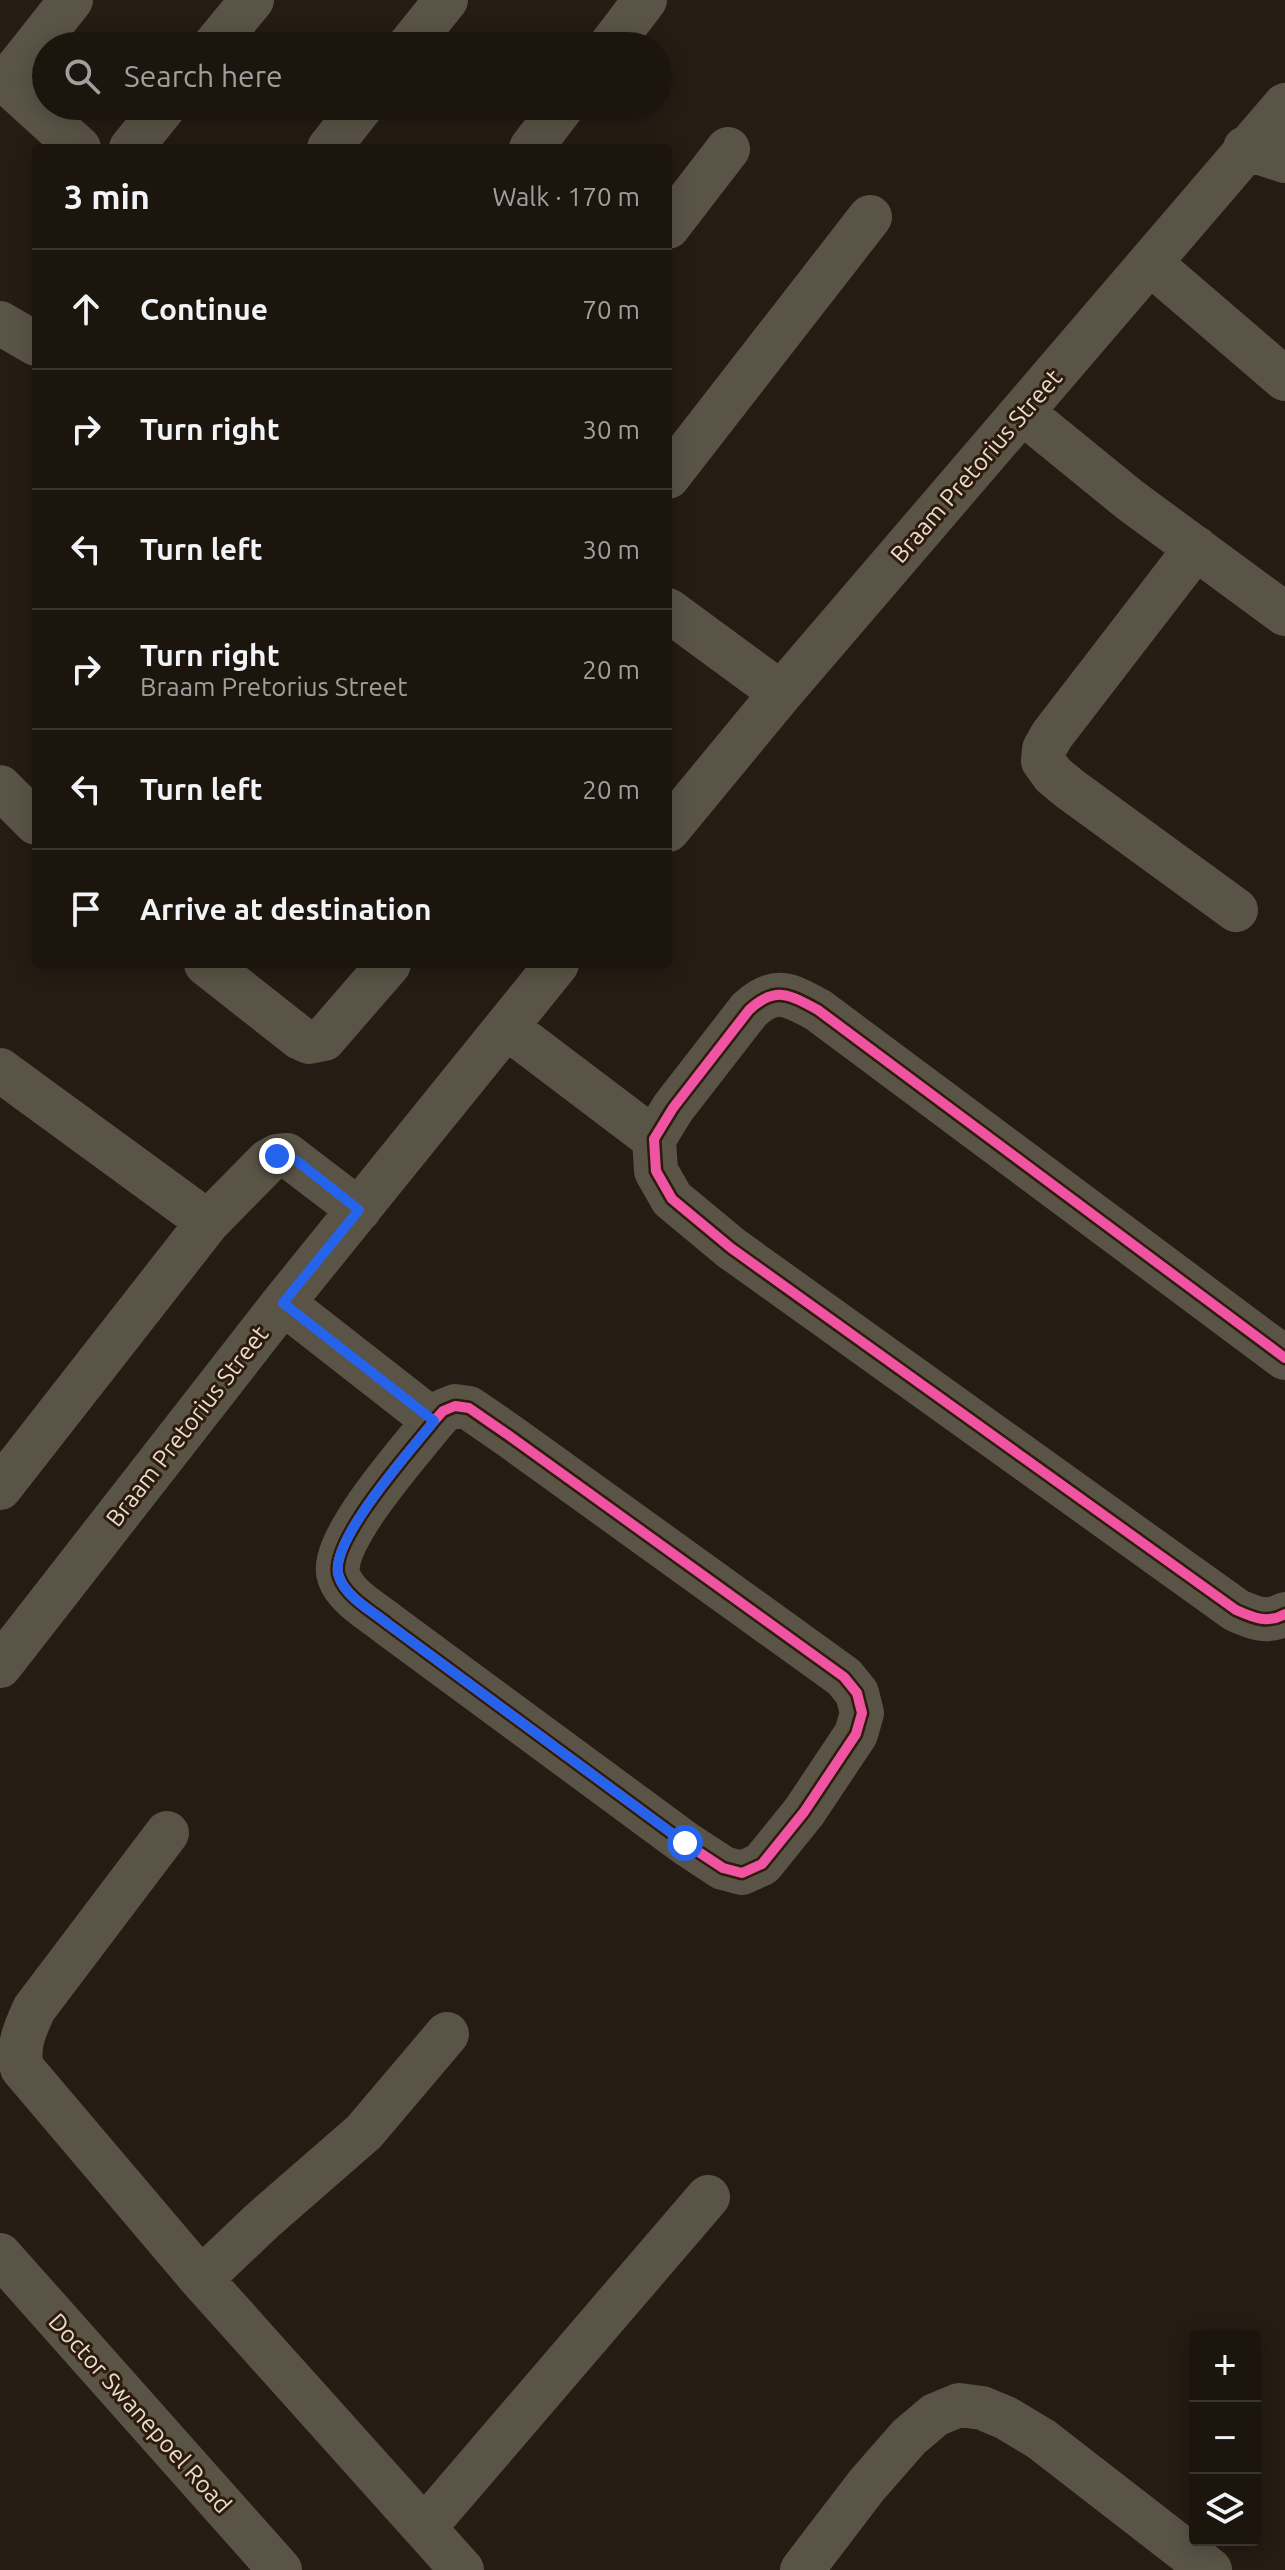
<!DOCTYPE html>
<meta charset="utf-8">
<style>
:root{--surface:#1c150e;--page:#251e17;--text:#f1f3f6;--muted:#a09f9e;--line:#3a342e}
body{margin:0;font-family:Ubuntu,sans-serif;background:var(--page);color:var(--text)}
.controls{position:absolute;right:24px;bottom:24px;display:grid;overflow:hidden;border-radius:8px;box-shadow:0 4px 20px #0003}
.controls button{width:72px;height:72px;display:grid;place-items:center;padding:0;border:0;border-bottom:2px solid var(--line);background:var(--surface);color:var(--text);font:40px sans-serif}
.stop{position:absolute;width:24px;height:24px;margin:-18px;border:6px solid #2563eb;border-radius:50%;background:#fff}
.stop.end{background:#2563eb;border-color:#fff;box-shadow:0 2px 8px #0008}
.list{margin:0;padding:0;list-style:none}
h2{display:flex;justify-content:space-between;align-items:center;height:104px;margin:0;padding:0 32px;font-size:34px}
h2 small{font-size:26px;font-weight:400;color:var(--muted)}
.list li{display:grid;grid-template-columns:52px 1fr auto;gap:24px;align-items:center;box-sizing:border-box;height:120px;padding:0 32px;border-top:2px solid var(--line)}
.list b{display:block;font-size:30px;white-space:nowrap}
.list p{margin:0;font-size:26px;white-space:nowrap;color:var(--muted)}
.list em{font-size:26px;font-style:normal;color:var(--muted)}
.icon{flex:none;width:44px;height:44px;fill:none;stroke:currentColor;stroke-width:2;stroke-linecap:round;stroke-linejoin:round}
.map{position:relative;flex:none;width:1285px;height:2570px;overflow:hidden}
.search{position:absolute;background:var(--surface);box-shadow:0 4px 20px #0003;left:32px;top:32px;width:640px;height:88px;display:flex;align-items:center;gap:20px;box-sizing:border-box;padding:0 28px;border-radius:44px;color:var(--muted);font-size:30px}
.panel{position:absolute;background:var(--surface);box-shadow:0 4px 20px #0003;left:32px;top:144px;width:640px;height:824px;border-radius:8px}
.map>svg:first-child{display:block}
</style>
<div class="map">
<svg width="1285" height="2570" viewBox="0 0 1285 2570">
<rect width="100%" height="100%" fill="#251c13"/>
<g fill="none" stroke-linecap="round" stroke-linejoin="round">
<!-- minor -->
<path stroke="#5a5447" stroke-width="44" d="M 214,46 L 252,0
M 409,46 L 446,0
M 610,46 L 645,0
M 0,76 L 79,148
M 6,82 L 71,0
M 131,148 L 165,106
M 329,148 L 362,106
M 531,148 L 563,106
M 1245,148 L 1285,161
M 668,227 L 728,149
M 1150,263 L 1285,379
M 0,323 L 36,344
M 1022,412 L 1130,500 L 1285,614
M 668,477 L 870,217
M 1196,548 L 1052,735 L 1044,749 L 1043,761 L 1053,775 L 1070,789 L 1236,910
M 668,610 L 781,693
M 0,787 L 36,823
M 668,830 L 781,693 L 1285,105
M 206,964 L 300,1038 L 309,1042 L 324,1039 L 389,964
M 506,1027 L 654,1139
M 0,1070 L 208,1222
M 283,1303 L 434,1421
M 1285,1358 L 818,1010 C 789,994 775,986 749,1010 L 673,1108 L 654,1139 L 656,1171 L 672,1199 L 731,1248 L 1236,1610 C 1254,1618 1267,1624 1285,1614
M 455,1406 L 469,1408 L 511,1437 L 844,1677 L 857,1693 L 862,1713 L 856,1734 L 804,1812 L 762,1864 L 742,1873 L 723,1868 L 685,1843 L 388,1624 C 372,1611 346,1597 339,1577 C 326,1544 412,1449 434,1421 L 443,1411 Z
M 0,1488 L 208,1222 L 268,1161 L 277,1156 L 287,1155 L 359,1210
M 0,1666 L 283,1303 L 557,964
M 167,1833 L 34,2009 C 25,2029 17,2046 22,2068 L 201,2279 L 462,2570
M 0,2255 L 280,2570
M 201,2279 L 262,2221 L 364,2132 L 447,2034
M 425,2527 L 708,2197
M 802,2570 L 867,2485 L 909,2437 L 935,2415 L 959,2405 L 982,2408 L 1006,2418 L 1041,2439 L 1210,2570"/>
<!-- cycleway casing -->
<g stroke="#2d1b0b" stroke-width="15">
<path id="cycleway" d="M 1285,1358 L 818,1010 C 789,994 775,986 749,1010 L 673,1108 L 654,1139 L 656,1171 L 672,1199 L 731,1248 L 1236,1610 C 1254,1618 1267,1624 1285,1614
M 455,1406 L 469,1408 L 511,1437 L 844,1677 L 857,1693 L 862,1713 L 856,1734 L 804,1812 L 762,1864 L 742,1873 L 723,1868 L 685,1843 L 388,1624 C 372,1611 346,1597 339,1577 C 326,1544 412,1449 434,1421 L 443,1411 Z"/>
</g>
<!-- cycleway -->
<use href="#cycleway" stroke="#f153a3" stroke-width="10"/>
</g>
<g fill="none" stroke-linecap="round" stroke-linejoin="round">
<!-- route -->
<path stroke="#2563eb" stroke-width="10" d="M 277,1156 L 287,1155 L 297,1161 L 359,1210 L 283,1303 L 434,1421 C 412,1449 326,1544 339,1577 C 346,1597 372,1611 388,1624 L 685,1843"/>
</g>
<g text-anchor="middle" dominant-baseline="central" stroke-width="6" stroke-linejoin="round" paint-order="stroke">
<!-- street labels -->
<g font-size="24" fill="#e8dbd1" stroke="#2d1b0b">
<text transform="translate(976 466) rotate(-49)">Braam Pretorius Street</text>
<text transform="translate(187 1426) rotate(-52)">Braam Pretorius Street</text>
<text transform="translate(140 2413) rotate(48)">Doctor Swanepoel Road</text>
</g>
</g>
</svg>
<div class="controls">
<button>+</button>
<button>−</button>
<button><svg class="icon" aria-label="layers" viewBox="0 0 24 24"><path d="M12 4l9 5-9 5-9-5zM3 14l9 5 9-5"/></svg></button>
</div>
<div class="stop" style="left:685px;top:1843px"></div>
<div class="stop end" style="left:277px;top:1156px"></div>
<div class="search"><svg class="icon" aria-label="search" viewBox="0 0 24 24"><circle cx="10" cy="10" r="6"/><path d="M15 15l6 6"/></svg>Search here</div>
<section class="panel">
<h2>3 min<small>Walk · 170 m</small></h2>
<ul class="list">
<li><svg class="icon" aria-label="ahead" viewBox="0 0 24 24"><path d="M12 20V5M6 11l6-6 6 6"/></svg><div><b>Continue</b></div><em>70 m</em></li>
<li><svg class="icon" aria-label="right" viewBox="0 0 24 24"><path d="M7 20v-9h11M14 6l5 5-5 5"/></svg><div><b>Turn right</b></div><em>30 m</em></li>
<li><svg class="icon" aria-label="left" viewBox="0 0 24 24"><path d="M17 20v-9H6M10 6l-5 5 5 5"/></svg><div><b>Turn left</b></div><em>30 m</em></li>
<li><svg class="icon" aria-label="right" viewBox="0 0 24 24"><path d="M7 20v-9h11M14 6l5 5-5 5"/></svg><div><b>Turn right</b><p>Braam Pretorius Street</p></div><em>20 m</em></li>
<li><svg class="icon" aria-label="left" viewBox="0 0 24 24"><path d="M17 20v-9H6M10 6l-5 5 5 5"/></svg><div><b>Turn left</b></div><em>20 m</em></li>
<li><svg class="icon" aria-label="arrive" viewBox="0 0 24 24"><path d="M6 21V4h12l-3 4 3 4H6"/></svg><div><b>Arrive at destination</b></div></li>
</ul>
</section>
</div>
